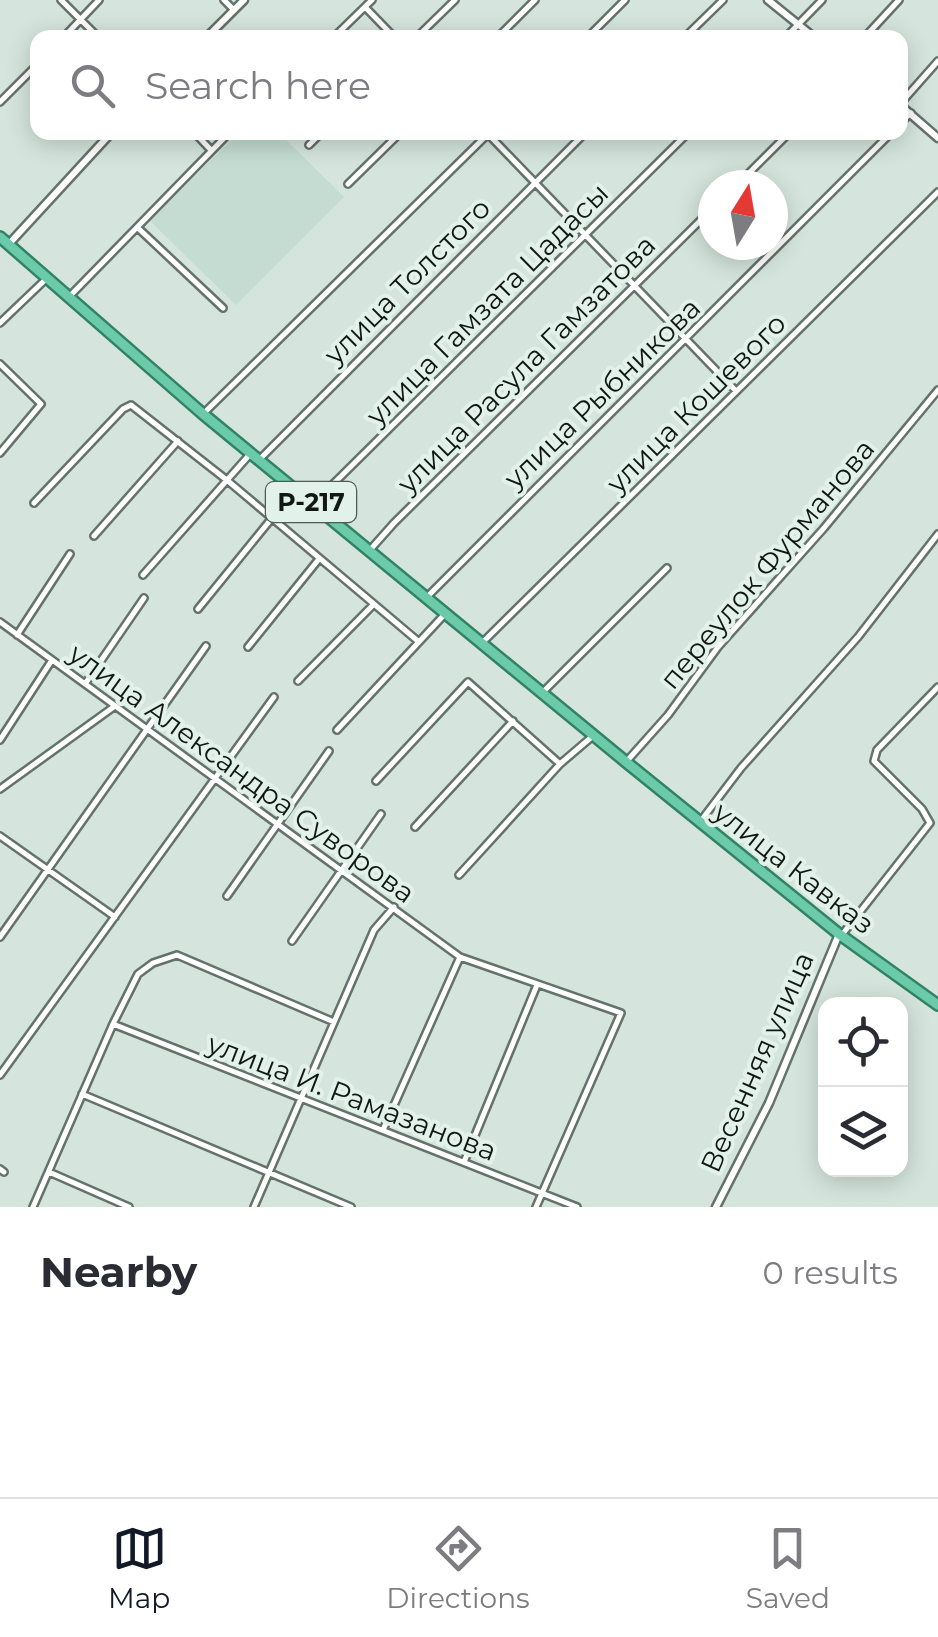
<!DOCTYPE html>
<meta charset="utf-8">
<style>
:root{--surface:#fff;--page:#f7f7f7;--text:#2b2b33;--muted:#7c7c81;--line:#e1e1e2;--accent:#111827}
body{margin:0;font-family:Montserrat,sans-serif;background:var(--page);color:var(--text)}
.controls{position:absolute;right:30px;bottom:30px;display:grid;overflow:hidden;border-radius:20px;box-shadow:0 5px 25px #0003}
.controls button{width:90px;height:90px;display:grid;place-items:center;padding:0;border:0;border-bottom:2px solid var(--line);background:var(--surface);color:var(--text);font:50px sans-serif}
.compass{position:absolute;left:698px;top:170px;width:90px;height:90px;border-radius:50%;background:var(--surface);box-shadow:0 5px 25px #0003;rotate:11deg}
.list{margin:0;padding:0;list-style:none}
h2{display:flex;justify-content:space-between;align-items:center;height:130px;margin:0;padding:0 40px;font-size:42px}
h2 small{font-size:32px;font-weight:400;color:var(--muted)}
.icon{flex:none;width:55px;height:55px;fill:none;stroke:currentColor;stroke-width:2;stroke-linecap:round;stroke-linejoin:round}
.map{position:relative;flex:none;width:938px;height:1207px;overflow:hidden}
.search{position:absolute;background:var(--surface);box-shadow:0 5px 25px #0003;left:30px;right:30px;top:30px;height:110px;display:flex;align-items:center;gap:25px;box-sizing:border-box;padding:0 35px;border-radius:20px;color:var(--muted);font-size:38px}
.sheet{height:290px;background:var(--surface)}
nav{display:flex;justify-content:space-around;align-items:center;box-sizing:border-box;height:140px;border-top:2px solid var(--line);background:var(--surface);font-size:28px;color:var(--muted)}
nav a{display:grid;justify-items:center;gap:5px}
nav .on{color:var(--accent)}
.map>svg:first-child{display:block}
</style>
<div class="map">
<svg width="938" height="1207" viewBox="0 0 938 1207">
<rect width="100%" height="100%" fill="#d5e5de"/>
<!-- built -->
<path fill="#c4dcd1" d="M 238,133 L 279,133 L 344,197 L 236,305 L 150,221 Z"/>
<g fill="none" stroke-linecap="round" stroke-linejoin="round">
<!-- minor casing -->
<g stroke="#64726c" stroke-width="10">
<path id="minor" d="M 61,0 L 99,38
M 224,0 L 234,10
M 365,7 L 395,38
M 63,38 L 99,0
M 333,38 L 372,0
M 416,38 L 455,0
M 497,38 L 535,0
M 587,38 L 625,0
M 684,38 L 723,0
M 785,38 L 822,0
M 864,38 L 899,0
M 0,102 L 38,64
M 900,104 L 938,61
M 900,123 L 911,113
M 194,132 L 211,150
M 489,135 L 736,391
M 309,145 L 322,132
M 348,184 L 401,132
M 737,185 L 790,132
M 138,228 L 223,308
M 68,298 L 230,132
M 0,323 L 46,279
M 0,364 L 41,404 L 0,453
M 203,414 L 490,132
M 259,460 L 586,132
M 34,503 L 123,409 L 131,405 L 228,481 L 374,604
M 314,503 L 689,132
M 94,536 L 178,441
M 370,550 L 394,523 L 713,208
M 143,575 L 251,453
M 427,597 L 892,132
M 198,609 L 272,518
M 0,622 L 460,957 L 621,1013 L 536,1207
M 17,635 L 70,554
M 482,643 L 938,192
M 248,647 L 319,559
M 298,681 L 374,604 L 419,642
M 85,684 L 144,598
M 542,693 L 667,568
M 337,730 L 444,615
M 0,740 L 52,660
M 626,762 L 668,715 L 718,647 L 824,528 L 938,390
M 376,781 L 468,682 L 560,764
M 0,789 L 115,706
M 700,822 L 741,768 L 858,637 L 938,534
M 415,827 L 513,721
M 0,836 L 115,917
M 459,875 L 560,764 L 594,735
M 227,896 L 329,751
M 841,936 L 930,823 L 922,809 L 874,761 L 877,750 L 938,687
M 0,937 L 206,646
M 292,941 L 381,814
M 113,1024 L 577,1207
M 0,1075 L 274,697
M 82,1094 L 351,1207
M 383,1130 L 460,957
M 464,1162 L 537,985
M 0,1169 L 4,1172
M 49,1172 L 129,1207
M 33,1207 L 113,1024 L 138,974 L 153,963 L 177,955 L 334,1022
M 254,1207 L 374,930 L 394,907"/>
</g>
<!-- tertiary casing -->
<g stroke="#64726c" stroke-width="11">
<path id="tertiary" d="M 768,0 L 815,38
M 206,38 L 244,0
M 900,105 L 938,138
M 8,245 L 112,132
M 716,1207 L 769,1103 L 839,934"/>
</g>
<!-- trunk casing -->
<g stroke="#328267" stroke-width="14">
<path id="trunk" d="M 0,237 L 203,414 L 626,762 L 839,934 L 938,1005"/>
</g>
<!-- minor -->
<use href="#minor" stroke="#fff" stroke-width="5"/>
<!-- tertiary -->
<use href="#tertiary" stroke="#fff" stroke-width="6"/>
<!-- trunk -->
<use href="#trunk" stroke="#6acaaa" stroke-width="9"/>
</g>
<g text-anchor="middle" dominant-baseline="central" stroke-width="8" stroke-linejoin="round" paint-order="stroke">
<!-- shield labels -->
<rect fill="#e2f2eb" stroke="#505954" stroke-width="2.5" x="266" y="482" width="90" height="40" rx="8"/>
<g font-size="25" font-weight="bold" fill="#111714">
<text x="311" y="502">Р-217</text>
</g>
<!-- street labels -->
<g font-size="28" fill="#111714" stroke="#e2f2eb">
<text transform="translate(407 281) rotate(-45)">улица Толстого</text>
<text transform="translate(487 304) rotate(-45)">улица Гамзата Цадасы</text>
<text transform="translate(526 364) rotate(-45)">улица Расула Гамзатова</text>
<text transform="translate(602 393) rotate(-44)">улица Рыбникова</text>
<text transform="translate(696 403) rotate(-45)">улица Кошевого</text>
<text transform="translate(767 564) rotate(-50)">переулок Фурманова</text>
<text transform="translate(242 773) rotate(36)">улица Александра Суворова</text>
<text transform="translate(794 868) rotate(38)">улица Кавказ</text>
<text transform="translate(757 1062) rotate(-66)">Весенняя улица</text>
<text transform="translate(352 1097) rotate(21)">улица И. Рамазанова</text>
</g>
</g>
</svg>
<div class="controls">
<button><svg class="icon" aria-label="locate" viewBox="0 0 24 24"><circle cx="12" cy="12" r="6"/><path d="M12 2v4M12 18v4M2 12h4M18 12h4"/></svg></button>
<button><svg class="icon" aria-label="layers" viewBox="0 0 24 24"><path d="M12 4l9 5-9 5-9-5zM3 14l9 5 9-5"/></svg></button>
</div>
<svg class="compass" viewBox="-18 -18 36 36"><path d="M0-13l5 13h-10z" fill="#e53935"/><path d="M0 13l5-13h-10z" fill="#7c7c81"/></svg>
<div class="search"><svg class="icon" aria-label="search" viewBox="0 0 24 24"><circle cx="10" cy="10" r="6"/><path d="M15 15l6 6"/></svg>Search here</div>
</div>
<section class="sheet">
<h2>Nearby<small>0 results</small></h2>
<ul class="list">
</ul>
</section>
<nav>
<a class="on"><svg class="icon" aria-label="map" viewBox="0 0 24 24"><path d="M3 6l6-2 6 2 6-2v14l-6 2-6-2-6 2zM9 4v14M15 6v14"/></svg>Map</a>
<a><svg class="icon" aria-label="directions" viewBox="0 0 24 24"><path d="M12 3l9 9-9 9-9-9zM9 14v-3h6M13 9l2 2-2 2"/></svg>Directions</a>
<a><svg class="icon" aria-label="saved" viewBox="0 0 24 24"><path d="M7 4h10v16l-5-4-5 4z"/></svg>Saved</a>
</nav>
